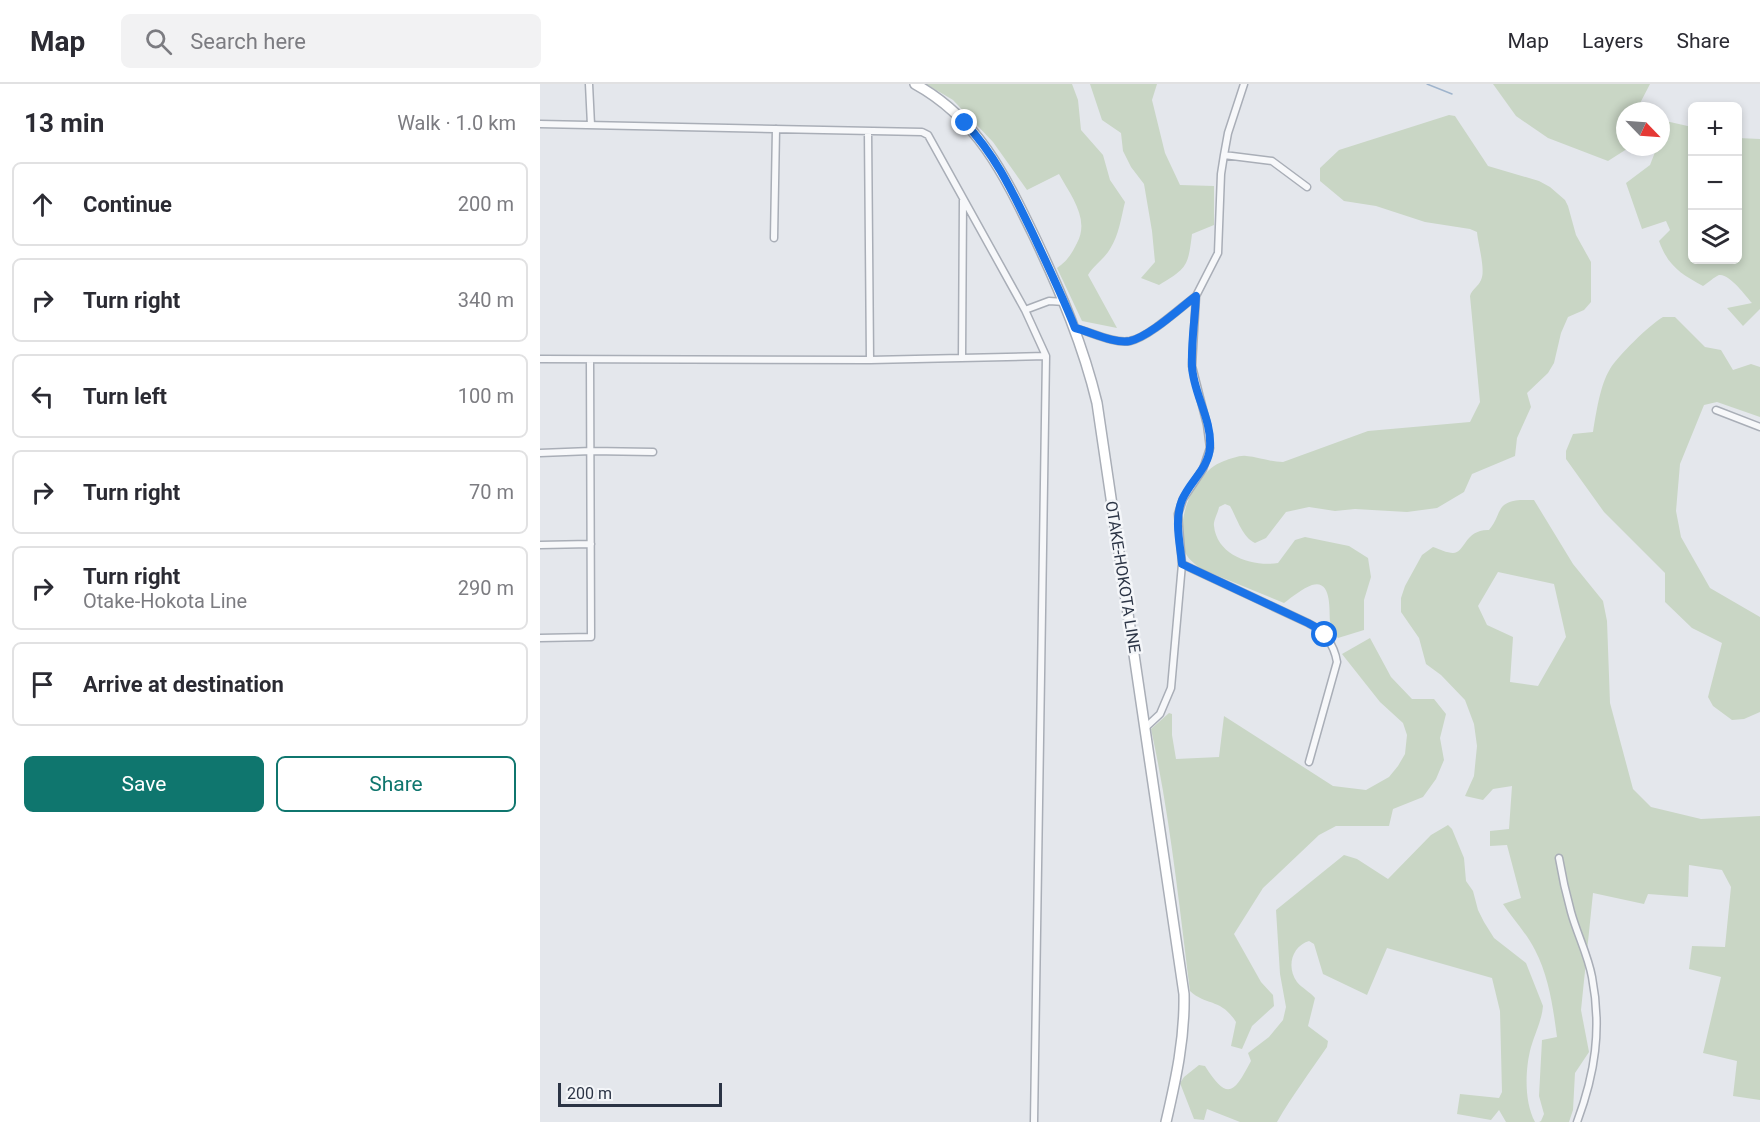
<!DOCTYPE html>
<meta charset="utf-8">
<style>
:root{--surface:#fff;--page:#f2f2f3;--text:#2b2b33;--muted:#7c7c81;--line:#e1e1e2;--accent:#0f766e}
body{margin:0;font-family:Roboto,sans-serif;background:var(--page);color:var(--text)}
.controls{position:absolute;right:18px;top:18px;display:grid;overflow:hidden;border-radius:9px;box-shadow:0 3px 9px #0003}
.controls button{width:54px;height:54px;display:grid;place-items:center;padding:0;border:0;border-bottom:2px solid var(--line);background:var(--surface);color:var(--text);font:30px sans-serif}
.compass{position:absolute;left:1076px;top:18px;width:54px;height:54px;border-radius:50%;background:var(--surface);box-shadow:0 3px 9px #0003;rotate:115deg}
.scale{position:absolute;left:18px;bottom:15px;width:164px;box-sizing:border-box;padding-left:6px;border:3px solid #2b3445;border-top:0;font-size:16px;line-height:21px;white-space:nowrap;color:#2b3445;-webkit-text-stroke:4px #f4f6f9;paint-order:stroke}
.stop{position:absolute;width:18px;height:18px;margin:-14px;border:4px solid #1a73e8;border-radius:50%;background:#fff}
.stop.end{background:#1a73e8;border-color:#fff;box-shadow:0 2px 6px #0008}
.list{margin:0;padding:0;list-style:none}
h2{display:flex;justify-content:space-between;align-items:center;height:78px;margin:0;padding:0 24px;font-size:26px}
h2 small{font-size:20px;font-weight:400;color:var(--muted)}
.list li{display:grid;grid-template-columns:39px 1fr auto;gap:18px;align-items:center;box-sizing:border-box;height:84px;margin:0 12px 12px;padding:0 12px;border:2px solid var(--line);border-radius:9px}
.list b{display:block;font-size:22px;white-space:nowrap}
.list p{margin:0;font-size:20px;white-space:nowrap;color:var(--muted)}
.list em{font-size:20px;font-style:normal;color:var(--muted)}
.actions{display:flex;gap:12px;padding:18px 24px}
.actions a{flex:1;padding:14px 0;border:2px solid var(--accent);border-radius:9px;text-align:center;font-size:21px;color:var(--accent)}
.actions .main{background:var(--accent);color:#fff}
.icon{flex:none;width:33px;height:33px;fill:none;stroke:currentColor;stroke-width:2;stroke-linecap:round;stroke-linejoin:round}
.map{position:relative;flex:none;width:1220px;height:1038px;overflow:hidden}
header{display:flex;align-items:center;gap:36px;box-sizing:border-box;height:84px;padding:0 30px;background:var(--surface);border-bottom:2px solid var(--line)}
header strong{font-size:28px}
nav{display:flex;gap:33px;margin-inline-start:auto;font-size:21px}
.search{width:420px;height:54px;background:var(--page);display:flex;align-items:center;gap:15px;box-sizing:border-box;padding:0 21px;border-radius:9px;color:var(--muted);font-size:22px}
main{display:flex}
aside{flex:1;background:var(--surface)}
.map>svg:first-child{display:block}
</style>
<header>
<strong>Map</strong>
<div class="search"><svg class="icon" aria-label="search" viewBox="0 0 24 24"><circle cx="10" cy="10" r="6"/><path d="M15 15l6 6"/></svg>Search here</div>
<nav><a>Map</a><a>Layers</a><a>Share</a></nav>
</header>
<main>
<aside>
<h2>13 min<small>Walk · 1.0 km</small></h2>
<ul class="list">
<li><svg class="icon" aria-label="ahead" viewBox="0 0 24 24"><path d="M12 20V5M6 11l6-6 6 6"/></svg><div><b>Continue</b></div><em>200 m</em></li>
<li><svg class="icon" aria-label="right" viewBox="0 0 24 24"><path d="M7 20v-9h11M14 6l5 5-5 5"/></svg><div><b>Turn right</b></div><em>340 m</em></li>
<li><svg class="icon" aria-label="left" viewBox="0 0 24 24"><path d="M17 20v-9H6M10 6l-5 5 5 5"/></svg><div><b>Turn left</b></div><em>100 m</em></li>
<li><svg class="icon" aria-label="right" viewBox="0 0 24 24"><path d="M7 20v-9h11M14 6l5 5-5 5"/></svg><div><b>Turn right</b></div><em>70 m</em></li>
<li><svg class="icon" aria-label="right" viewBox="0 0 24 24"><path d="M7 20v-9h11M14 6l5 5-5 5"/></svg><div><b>Turn right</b><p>Otake-Hokota Line</p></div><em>290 m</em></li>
<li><svg class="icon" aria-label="arrive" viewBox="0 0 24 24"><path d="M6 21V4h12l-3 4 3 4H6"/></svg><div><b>Arrive at destination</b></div></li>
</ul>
<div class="actions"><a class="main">Save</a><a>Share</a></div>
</aside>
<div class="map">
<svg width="1220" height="1038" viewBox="0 0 1220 1038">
<rect width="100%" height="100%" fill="#e4e7ec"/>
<!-- green -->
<path fill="#c9d6c5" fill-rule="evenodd" d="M 386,0 L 532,0 L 538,16 L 541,46 L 563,71 L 570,96 L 585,118 C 581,134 579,151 570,165 C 564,175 554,181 548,191 L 577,244 L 542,237 L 517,184 C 527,177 531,171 537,159 C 550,135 531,112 519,90 L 487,106 L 453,58 L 413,16 Z
M 550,0 L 617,0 L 612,16 L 625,69 L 640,101 L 674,102 L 674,141 L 652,150 C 648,183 647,184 619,201 L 601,194 L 615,178 L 612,147 L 604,100 L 591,83 L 583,67 L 581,49 L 562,36 Z
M 953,0 L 1110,0 L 1096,27 L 1085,27 L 1083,58 L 1085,58 L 1085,63 L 1090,63 L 1068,77 L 1008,54 L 976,32 Z
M 909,31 L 915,32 L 948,82 L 999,97 L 1010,103 L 1025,116 L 1028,122 L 1036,151 L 1051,178 L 1051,218 L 1044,226 L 1028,233 L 1021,249 L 1014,279 L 1008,289 L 987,309 L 991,323 L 977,354 L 975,372 L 932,390 L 924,408 L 897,424 L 867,428 L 815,425 L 795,427 L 769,423 L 746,428 L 726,454 L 715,459 C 702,453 697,434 690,422 L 685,420 L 679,423 C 678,429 673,437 674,442 C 677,472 713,483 738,479 L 755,456 L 765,453 L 809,462 L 828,474 L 831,493 L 824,516 L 824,546 L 798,554 C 794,549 791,543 790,537 C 789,526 792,495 772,501 C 763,504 752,513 744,519 L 661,485 C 655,480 648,475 645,468 C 634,438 653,388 684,377 C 690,375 700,371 706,372 C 719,373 730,378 743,378 L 828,347 L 930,338 L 940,318 L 930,212 C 932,205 938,203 941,196 C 946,187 938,160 937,148 L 930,145 L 885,138 L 836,122 L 804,117 L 780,97 L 780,84 L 799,66 Z
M 1121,38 L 1130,38 L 1152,43 L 1152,176 L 1198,176 L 1198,54 L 1220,55 L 1220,225 L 1203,242 L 1187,224 L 1212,219 C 1206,212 1189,189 1179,191 C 1174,193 1168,199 1163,202 C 1141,190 1128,182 1119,157 L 1130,146 L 1126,137 L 1102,145 L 1086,99 L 1110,81 L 1117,63 L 1121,63 Z
M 1123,233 L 1135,233 L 1165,263 L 1181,266 L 1193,286 L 1211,280 L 1220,283 L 1220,333 L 1177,318 L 1164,321 L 1140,380 L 1136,427 L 1141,453 L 1170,504 L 1220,533 L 1220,628 L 1204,635 L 1192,636 L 1173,622 L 1168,613 L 1182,559 L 1152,544 L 1125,518 L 1125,489 L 1064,428 L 1026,375 L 1026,367 L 1033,350 L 1053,348 C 1056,330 1060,301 1070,285 C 1078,272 1109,241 1123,233 Z
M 980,416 L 994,416 L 1033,480 L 1063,517 L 1067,537 L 1070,619 L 1093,705 L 1111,723 L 1161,735 L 1220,732 L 1220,1016 L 1193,1012 L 1197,977 L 1163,969 L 1181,893 L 1149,885 L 1152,862 L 1185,863 L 1191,803 L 1182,786 L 1149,781 L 1148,813 L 1108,810 L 1104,820 L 1053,809 L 1041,926 L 1049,968 L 1035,989 L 1033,1026 L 1029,1038 L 999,1038 L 1001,1037 L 1004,1030 L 999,1012 L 1002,956 L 1017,953 C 1013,923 1009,893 995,866 C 987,850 973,835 963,820 L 981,814 L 967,761 L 950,762 L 950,747 L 969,745 L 972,702 L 953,705 L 943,716 L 925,712 L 934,692 L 937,662 L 934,640 L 925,616 L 901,591 L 886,580 L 879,554 L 861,528 L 861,514 L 865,502 L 882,471 L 893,463 C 899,465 907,469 913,469 C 925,469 925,445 949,446 C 962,431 955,418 980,416 ZM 958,488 L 1014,500 L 1026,553 L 998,602 L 970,598 L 973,553 L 947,541 L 938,522 Z
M 830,554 L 851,593 L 872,615 L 894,615 L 906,630 L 900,654 L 904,676 L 896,695 L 883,713 L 853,725 L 849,742 L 796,742 L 779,751 L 723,804 L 694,850 L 721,898 L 733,911 L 734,922 L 712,942 L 702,965 L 691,962 L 696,938 C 681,914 666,922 650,907 C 639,820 630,732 611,645 L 629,629 L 632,630 L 632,651 L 636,675 L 679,673 L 684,632 L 793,702 L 826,706 L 849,693 L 858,682 L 865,670 L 867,651 L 863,639 L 840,618 L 802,570 Z
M 908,741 L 912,745 L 924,774 L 926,797 L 933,807 L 938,826 L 944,838 L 954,854 L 986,879 L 1003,922 C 1002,936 995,949 991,963 C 985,985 984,1018 995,1038 L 966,1038 L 959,1026 L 951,1036 L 917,1030 L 920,1010 L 959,1014 L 962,1008 L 960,927 L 952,894 L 847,864 L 827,911 L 783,890 L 774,860 L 769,857 C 752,862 746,883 757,898 C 762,904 770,908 775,914 L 768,942 L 788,957 L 787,963 C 770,988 752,1012 737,1038 L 700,1038 L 667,1025 L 664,1036 L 654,1035 L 640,999 L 644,993 L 659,981 L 665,982 C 688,1018 694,1009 711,977 L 708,969 L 729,953 L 743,936 L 746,923 L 740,890 L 736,826 L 804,771 L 817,775 L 848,795 L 891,751 Z"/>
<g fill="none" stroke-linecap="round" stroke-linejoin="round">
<!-- stream -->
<path stroke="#9fb4cc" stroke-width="1.5" d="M 887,0 L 912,10"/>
<!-- minor casing -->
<g stroke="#a9aeb7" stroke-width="9">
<path id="minor" d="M 49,0 L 51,41
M 0,40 L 382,48 L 388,51 L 485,226 L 506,272 L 494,1038
M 328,47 L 330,276
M 684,71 L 732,77 L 767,103
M 234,154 L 236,45
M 485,226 L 509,217 L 525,218
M 535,244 C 551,248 574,260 590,257 C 609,253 640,224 656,212
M 422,274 L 423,116
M 0,275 L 330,276 L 506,272
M 1176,326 L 1220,343
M 0,369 L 51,367 L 113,368
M 0,461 L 51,460
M 642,480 L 768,539 C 784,547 794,560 797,578 L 769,678
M 0,554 L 51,553 L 50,276
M 605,644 L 620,630 L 631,604 L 642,480 L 638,430 L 643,415 L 663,385 L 670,364 L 667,341 L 652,282 L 656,212 L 678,169 L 681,90 L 684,71 L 688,49 L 704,0
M 1019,774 C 1022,792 1026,810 1031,828 C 1037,850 1048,871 1052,893 C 1062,945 1055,990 1037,1038"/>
</g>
<!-- secondary casing -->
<g stroke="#a9aeb7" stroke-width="12">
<path id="secondary" d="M 375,0 C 439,35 466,94 496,156 C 521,209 543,261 557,319 L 644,910 C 645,954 636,995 626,1038"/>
</g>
<!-- minor -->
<use href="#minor" stroke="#f7f8fa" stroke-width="6"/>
<!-- secondary -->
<use href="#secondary" stroke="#fff" stroke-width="9"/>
</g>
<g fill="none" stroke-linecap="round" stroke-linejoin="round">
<!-- route -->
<path stroke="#1a73e8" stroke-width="8" d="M 425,39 C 456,72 472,107 492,148 C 507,180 522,211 535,244 C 551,248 574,260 590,257 C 609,253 640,224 656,212 C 655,235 651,259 652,282 C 653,309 672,335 670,363 C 669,384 650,397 642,416 C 634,436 640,459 642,480 L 768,539 L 781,546 L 785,551"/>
</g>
<g text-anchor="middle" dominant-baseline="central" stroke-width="5" stroke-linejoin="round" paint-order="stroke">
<!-- street labels -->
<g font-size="16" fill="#2b3445" stroke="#f4f6f9">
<text transform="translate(583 493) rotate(81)">OTAKE-HOKOTA LINE</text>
</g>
</g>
</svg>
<div class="controls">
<button>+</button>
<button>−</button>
<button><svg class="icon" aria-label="layers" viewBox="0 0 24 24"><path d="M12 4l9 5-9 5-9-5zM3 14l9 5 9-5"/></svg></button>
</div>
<svg class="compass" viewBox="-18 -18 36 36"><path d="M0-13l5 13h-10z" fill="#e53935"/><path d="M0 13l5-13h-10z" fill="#7c7c81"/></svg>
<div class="scale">200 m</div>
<div class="stop" style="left:785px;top:551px"></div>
<div class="stop end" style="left:425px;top:39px"></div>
</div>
</main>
